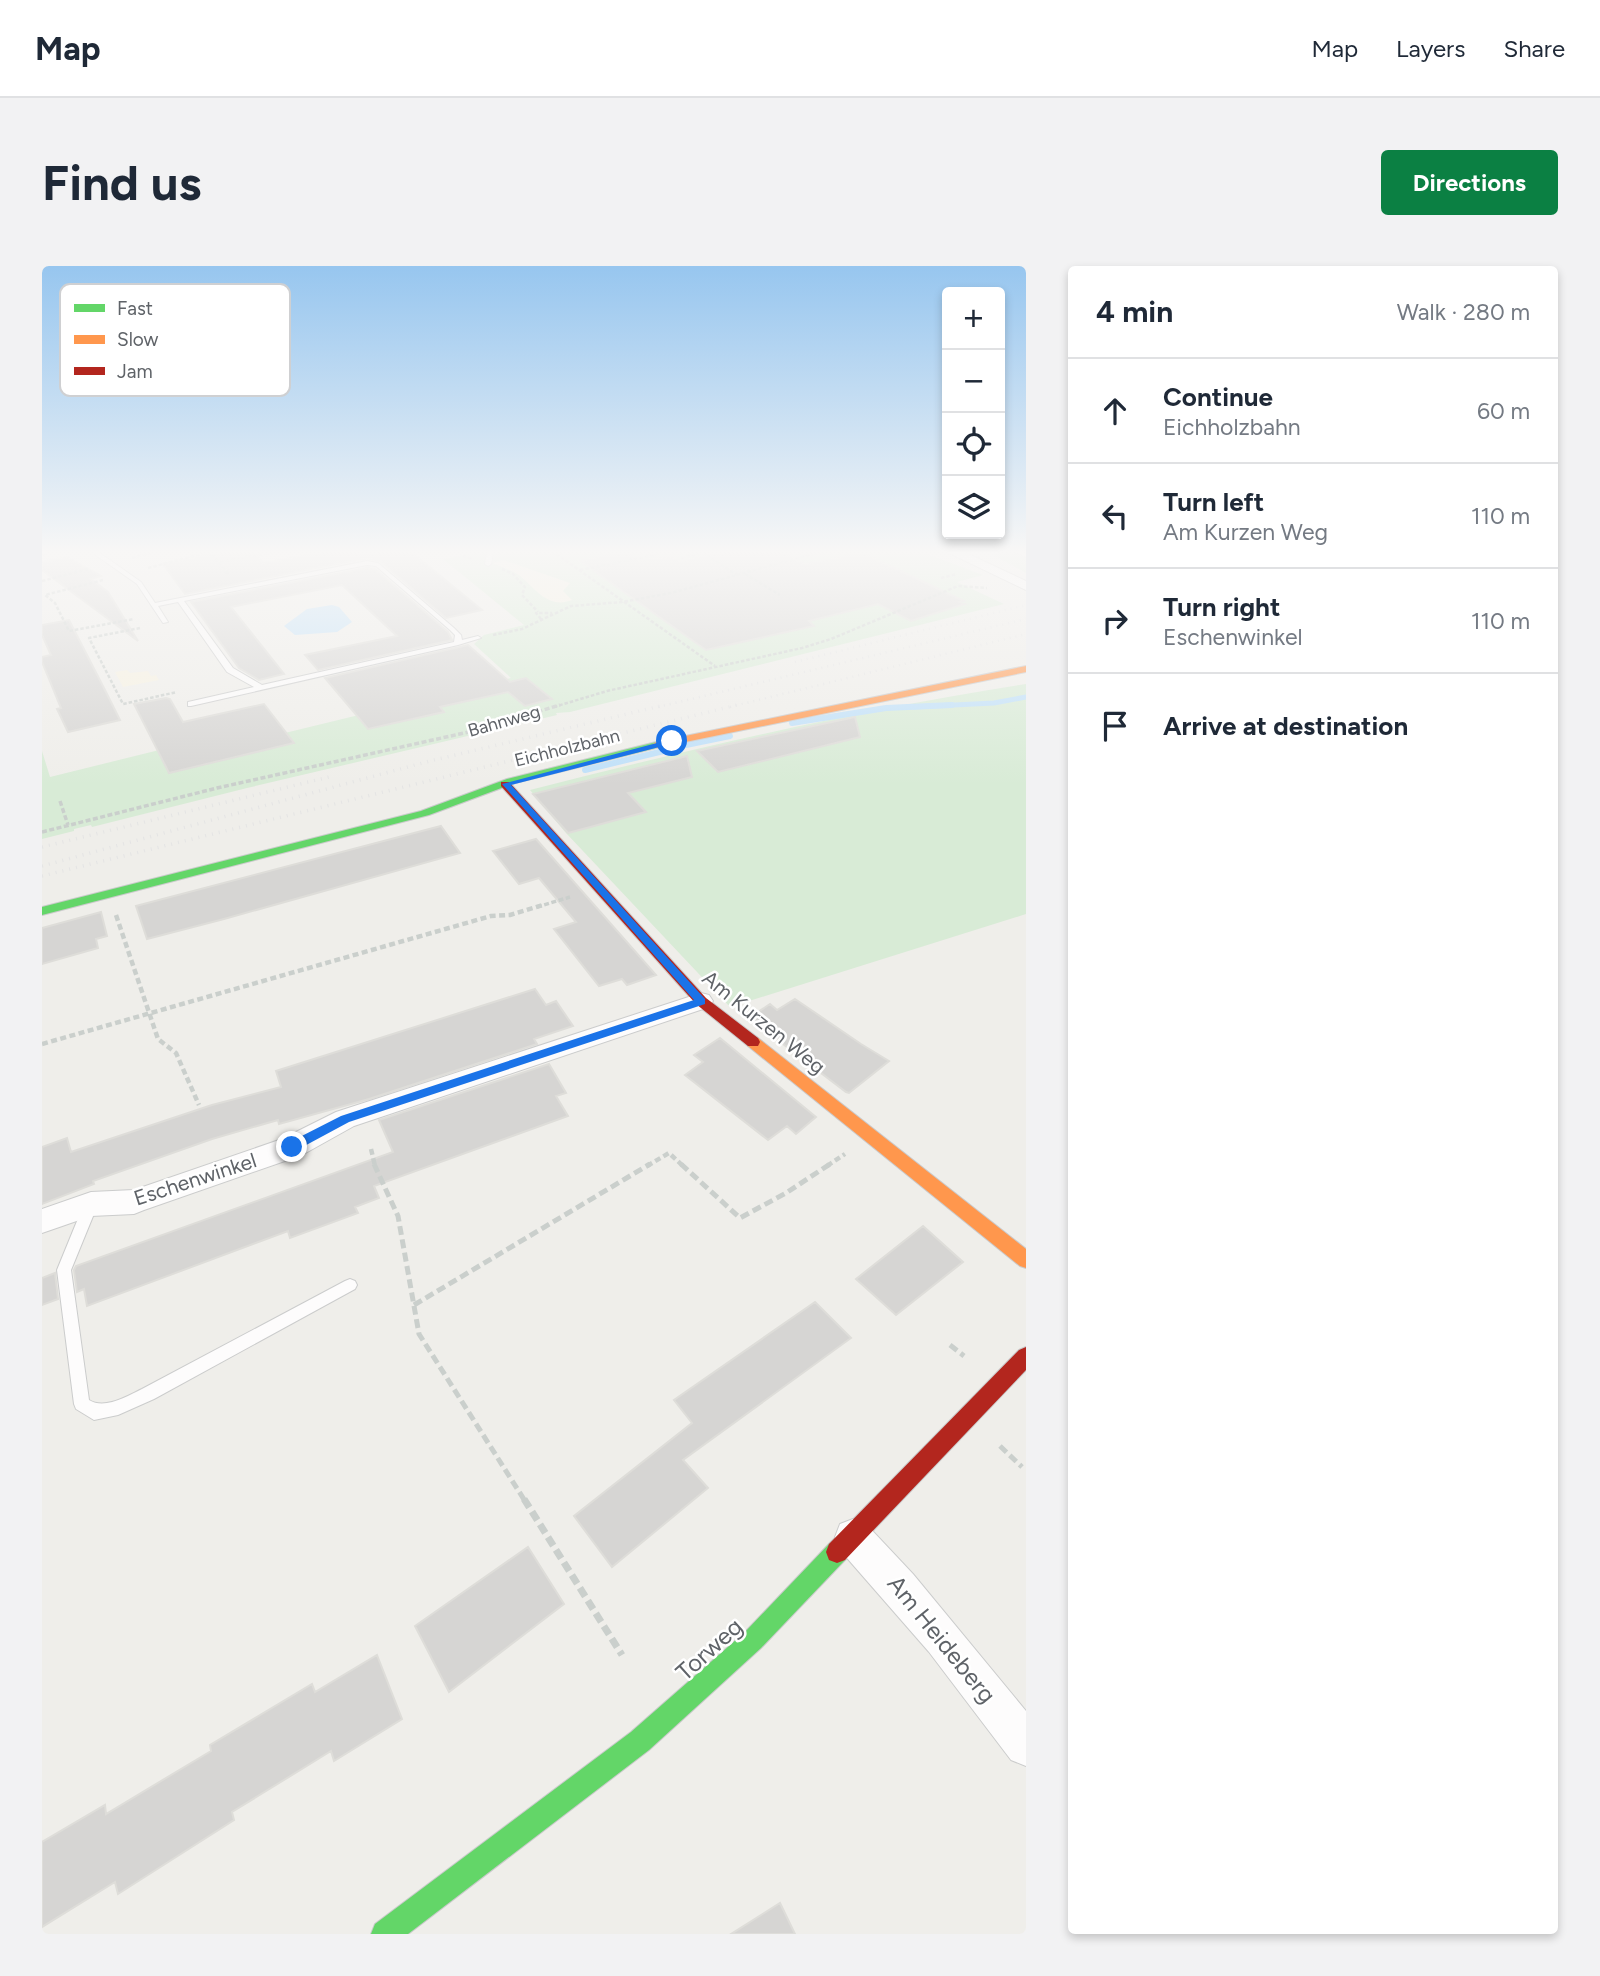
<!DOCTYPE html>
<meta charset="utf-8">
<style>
:root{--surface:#fff;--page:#f2f2f3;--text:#1f2937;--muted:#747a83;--line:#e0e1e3;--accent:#0b8043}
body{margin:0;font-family:Figtree,sans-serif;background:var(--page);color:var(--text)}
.controls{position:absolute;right:21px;top:21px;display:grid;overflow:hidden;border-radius:7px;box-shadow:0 4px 10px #0003}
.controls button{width:63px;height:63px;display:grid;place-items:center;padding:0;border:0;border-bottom:2px solid var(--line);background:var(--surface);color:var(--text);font:35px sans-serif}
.stop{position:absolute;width:21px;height:21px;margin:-16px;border:5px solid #1a73e8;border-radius:50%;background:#fff}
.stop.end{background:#1a73e8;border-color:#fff;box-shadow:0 2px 7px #0008}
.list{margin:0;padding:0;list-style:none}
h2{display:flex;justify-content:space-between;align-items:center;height:91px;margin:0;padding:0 28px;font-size:30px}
h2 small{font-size:23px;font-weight:400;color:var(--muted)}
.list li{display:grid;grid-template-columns:46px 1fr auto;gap:21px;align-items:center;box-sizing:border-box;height:105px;padding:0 28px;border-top:2px solid var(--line)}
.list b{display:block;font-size:26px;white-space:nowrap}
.list p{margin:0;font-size:23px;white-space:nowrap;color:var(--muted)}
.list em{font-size:23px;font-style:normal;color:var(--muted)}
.icon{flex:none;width:38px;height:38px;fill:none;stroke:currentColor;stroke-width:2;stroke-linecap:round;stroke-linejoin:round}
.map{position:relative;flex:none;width:984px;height:1668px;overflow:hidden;border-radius:7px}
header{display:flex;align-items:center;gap:42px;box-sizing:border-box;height:98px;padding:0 35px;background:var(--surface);border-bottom:2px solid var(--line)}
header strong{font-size:33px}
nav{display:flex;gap:38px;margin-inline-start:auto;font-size:24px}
.intro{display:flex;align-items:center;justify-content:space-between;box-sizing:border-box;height:168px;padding:0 42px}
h1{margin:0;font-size:49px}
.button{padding:18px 32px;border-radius:7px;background:var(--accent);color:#fff;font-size:24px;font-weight:700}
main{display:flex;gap:42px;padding:0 42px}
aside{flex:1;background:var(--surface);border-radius:7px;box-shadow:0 4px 10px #0003}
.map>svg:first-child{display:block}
</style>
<header>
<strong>Map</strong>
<nav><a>Map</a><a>Layers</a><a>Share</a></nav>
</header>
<div class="intro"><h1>Find us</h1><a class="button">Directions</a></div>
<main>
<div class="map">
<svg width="984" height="1668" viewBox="0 0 984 1668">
<rect width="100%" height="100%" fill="#efeeea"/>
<!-- green -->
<path fill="#d8ebd6" d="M 443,285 L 877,285 L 941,309 L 915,316 L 962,338 L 528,446 L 514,447 L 515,449 L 205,522 L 50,561 L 49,559 L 32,563 L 32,565 L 0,573 L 0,485 L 8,511 L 190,466 L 198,478 L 469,412 L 432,378 L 442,369 L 482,359 L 401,293 Z
M 944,285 L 984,285 L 984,307 Z
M 984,418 L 984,648 L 688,741 L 524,567 L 488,524 C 652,482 817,444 984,418 Z"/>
<!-- sand -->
<path fill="#f6f1e1" d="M 462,294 L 528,317 L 521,325 L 530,334 C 506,344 492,321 477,309 C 469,304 459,301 451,297 Z
M 85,404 L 88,407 L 106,405 L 109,410 L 114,409 L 117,414 L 81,421 L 73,406 Z"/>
<!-- water -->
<path fill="#bfe0f9" d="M 290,339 L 297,341 L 310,356 L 295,366 L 253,369 L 242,360 L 265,343 Z"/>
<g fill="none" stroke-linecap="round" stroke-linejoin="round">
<!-- stream-far1 -->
<path stroke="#bfe0f9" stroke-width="5" d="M 872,441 L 952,437 L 984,431"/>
<!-- stream -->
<path stroke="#bfe0f9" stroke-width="6" d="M 750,457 L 844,442 L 910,439
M 644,479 L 688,470
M 543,504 L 630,483"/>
</g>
<!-- building -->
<path fill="#d6d5d3" stroke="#deddd9" stroke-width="2" d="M 183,285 L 211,285 L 221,297 L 288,285 L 314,285 L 319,290 L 342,285 L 368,285 L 440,344 L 404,352 L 338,295 L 325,292 L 143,328 L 121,298 Z
M 687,285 L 737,285 L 763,298 L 821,287 L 922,335 L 918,336 L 923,338 L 869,355 L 836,338 L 767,355 L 772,360 L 664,384 L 538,295 L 583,286 L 597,294 L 630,291 L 638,295 Z
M 25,291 L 59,310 L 49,313 L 66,326 L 96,375 L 0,304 L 0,296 Z
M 325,302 L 333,303 L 406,366 L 410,374 L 276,404 L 263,389 L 355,370 L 300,319 L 189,341 L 242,408 L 217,414 L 197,402 L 149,336 Z
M 27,354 L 64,426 L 78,454 L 26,466 L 15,443 L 19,442 L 0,396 L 0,391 L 9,389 L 0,369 L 0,359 Z
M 426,379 L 468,416 L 484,412 L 510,433 L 483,440 L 466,426 L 398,441 L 402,446 L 326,463 L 283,412 Z
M 124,432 L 128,433 L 141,456 L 222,438 L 252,477 L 127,507 L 92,438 Z
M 813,451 L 818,471 L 676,506 L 655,485 Z
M 645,490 L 650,511 L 586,527 L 604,546 L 526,567 L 491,528 Z
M 399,560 L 418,587 L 182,653 L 105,673 L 94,640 Z
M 494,573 L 614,709 L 585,719 L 580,713 L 557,720 L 512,663 L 534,656 L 497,612 L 477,618 L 451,585 Z
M 59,646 L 65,670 L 54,673 L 56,682 L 0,698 L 0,662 Z
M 493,723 L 504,739 L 514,735 L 531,760 L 492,773 L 495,778 L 327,833 L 237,858 L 236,854 L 170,873 L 51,915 L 52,918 L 0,938 L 0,881 L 25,872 L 29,886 L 170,839 L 239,821 L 234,805 Z
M 753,733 L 819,778 L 847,795 L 807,827 L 804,826 L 707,752 L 728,738 L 735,744 Z
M 678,772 L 774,851 L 754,868 L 745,860 L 726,874 L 643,809 L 661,796 L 652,789 Z
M 507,798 L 524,827 L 514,830 L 526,850 L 332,920 L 337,932 L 313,941 L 316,947 L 248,972 L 246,965 L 45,1040 L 42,1023 L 35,1026 L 32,1004 L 34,1000 L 351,886 L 337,854 Z
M 881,960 L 921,996 L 854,1049 L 814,1013 Z
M 13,1007 L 16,1033 L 0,1039 L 0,1012 Z
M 773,1036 L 809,1072 L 641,1194 L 666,1222 L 570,1301 L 532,1250 L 650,1157 L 632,1134 Z
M 486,1281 L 522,1338 L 407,1426 L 373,1360 Z
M 335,1389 L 360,1453 L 292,1495 L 289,1485 L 190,1546 L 192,1554 L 76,1628 L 73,1616 L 0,1661 L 0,1576 L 63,1539 L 64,1548 L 169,1485 L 168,1479 L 270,1418 L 273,1426 Z
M 738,1637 L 753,1668 L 689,1668 Z"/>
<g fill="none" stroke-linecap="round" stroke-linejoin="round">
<!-- lane casing -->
<g stroke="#cbcccc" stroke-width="2">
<path id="lane" d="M 48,285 L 55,285 L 99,316 L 113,337 L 325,295 L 336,297 L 412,362 L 419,369 L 420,374 L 436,370 L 439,372 L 416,379 L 149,440 L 146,440 L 146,436 L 212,421 L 185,406 L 136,336 L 116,340 L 126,356 L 121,357 L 95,318 ZM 325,299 L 334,300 L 408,364 L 413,369 L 412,376 L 220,419 L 191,402 L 142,335 Z
M 445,285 L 451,285 L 449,298 L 446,300 L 443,298 Z
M 973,285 L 984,287 L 984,291 L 974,286 Z
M 49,932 L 54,934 L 56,938 L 29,1004 L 47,1134 C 63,1144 85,1130 100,1123 L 303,1015 L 308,1013 L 313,1015 L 315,1019 L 313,1023 L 112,1133 L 76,1149 L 52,1154 L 34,1143 L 32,1138 L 15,1004 L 42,938 L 44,934 Z"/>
</g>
<!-- street casing -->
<g stroke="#cbcccc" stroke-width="2">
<path id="street" d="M 0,285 L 7,285 L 1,289 Z
M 903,285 L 920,285 L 984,315 L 984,324 Z
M 659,727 L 667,729 L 671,735 L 667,741 L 312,860 L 260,889 L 102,944 L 92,948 L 49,950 L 0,967 L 0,943 L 49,926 L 92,924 L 240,873 L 294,846 Z
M 811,1253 L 824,1258 L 871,1308 L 984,1445 L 984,1500 L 969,1494 L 887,1386 L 798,1284 L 793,1271 L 798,1258 Z"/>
</g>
<!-- fast casing -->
<g stroke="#cacacb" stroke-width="2">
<path id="fast" d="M 614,476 L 618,477 L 618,481 L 473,517 L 387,549 L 0,649 L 0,641 L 379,545 L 465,513 Z
M 795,1275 L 803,1278 L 806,1286 L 803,1294 L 719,1382 L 607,1484 L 366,1668 L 329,1668 L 333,1658 L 589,1466 L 703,1366 L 787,1278 Z"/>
</g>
<!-- slow casing -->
<g stroke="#cacacb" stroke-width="2">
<path id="slow" d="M 984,400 L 984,406 L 614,482 L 609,479 L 614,476 Z
M 711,771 L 716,772 L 984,983 L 984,1002 L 978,1000 L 706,780 L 704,776 L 706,772 Z"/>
</g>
<!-- jam casing -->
<g stroke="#cacacb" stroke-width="2">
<path id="jam" d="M 459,516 L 467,516 L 664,732 L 716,772 L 718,776 L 716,780 L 706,780 L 654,738 L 459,520 Z
M 984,1081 L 984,1104 L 803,1294 L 795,1297 L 787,1294 L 784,1286 L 787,1278 L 977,1084 Z"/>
</g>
<!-- path-far4 -->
<path stroke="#cacfcc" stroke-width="2.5" stroke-dasharray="3.5 2" stroke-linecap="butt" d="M 165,285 L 177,296
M 510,285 L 673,400
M 421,290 L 432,293
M 90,292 L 115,285
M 639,292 L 661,287 L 695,309
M 106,302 L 166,286
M 460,303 L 471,308 L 483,321 L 480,329 L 496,346
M 538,304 L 614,289
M 186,308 L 177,296 L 237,285
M 703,308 L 738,329
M 899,312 L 915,308
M 61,314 L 3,329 L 13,337 L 27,365 L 92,353
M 0,315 L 46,303
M 499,353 L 494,347 L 510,347
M 98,362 L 47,372 L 81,438 L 135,426
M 451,369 L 480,363 L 529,340 L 580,336 L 629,327 L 782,285
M 512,441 L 565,425 L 760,382 L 789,373 L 916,320 L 945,322"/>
<!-- path-far3 -->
<path stroke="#cacfcc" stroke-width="3.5" stroke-dasharray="5 2.5" stroke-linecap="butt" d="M 18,535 L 26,559
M 0,566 L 175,522 L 431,465 L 518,439
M 495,641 L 528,631"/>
<!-- path-far2 -->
<path stroke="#cacfcc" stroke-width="4.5" stroke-dasharray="6 3.5" stroke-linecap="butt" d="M 74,649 L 116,773 L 134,787 L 157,839
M 0,778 L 449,650 L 468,649 L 501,639
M 329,883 L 333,900
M 605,900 L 627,887 L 641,900
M 785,900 L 803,888"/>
<!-- path-far1 -->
<path stroke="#cacfcc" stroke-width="5" stroke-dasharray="9 4.5" stroke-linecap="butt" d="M 332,898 L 356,950 L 377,1068 L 483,1235
M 639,898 L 698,952 L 744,927 L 788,898
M 372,1039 L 608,898
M 908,1079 L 922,1090
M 958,1180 L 980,1201"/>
<!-- path -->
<path stroke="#cacfcc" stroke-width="7" stroke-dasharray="10 5" stroke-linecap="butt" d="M 482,1233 L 580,1389"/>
<!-- lane -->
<use href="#lane" fill="#fdfcfc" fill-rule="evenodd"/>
<!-- street -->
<use href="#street" fill="#fdfcfc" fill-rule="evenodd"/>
<!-- fast -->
<use href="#fast" fill="#63d668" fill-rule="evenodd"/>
<!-- slow -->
<use href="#slow" fill="#ff974d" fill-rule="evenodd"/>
<!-- jam -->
<use href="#jam" fill="#b3261e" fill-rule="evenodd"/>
<!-- rail-far1 -->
<path stroke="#e4e4e4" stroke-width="2.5" stroke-dasharray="1 5" stroke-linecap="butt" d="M 753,396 L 984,339
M 616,441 L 984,353
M 688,441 L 984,368"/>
<!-- rail -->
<path stroke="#e4e4e4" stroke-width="3.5" stroke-dasharray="1 6" stroke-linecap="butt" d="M 0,581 L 291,510
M 0,600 L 388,495 L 623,439
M 0,610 L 695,439"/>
</g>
<!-- sky -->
<linearGradient id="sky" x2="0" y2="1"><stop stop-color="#97c6ef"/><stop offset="0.55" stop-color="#f8f7f6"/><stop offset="1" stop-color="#f8f7f6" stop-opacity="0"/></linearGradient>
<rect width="984" height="519" fill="url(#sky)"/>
<!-- route -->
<path fill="#1a73e8" d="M 630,473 L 633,477 L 469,519 L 663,733 L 663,738 L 307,856 L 255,884 L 246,884 L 246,877 L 299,850 L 652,734 L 460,518 Z"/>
<g text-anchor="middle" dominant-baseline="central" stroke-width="5" stroke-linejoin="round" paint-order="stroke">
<!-- far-street labels -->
<g font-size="18" fill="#5f6368" stroke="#fff">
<text transform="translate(462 455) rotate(-16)">Bahnweg</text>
<text transform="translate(525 482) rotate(-14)">Eichholzbahn</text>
</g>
<!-- street labels -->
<g font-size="21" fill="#5f6368" stroke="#fff">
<text transform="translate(722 756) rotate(39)">Am Kurzen Weg</text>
<text transform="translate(153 913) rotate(-18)">Eschenwinkel</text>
</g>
<!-- near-street labels -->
<g font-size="24" fill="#5f6368" stroke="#fff">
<text transform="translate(900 1373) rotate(51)">Am Heideberg</text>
<text transform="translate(667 1383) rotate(-42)">Torweg</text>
</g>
</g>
<!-- legend -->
<rect x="18" y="18" width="230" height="112" rx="10" fill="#fff" stroke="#cfd0d2" stroke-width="2"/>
<rect x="32" y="38" width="31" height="8" fill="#63d668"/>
<rect x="32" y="69" width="31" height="9" fill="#ff974d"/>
<rect x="32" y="101" width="31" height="8" fill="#b3261e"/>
<g font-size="19" fill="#5f6368">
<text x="75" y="49">Fast</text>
<text x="75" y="80">Slow</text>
<text x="75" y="112">Jam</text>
</g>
</svg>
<div class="controls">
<button>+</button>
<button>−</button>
<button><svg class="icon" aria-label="locate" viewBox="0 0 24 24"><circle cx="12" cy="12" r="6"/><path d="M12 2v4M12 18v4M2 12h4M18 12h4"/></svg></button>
<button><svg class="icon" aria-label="layers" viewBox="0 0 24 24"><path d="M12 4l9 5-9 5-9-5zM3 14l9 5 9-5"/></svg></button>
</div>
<div class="stop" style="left:630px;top:475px"></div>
<div class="stop end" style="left:250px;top:881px"></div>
</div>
<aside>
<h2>4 min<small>Walk · 280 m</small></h2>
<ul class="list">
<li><svg class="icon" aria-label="ahead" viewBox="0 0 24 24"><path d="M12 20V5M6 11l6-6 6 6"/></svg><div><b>Continue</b><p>Eichholzbahn</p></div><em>60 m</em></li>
<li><svg class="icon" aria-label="left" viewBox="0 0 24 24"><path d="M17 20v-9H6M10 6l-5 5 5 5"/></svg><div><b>Turn left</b><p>Am Kurzen Weg</p></div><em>110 m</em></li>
<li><svg class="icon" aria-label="right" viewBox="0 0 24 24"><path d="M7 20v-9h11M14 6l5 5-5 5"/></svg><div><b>Turn right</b><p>Eschenwinkel</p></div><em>110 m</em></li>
<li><svg class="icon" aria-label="arrive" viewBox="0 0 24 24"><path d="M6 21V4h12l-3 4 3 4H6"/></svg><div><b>Arrive at destination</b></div></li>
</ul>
</aside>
</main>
